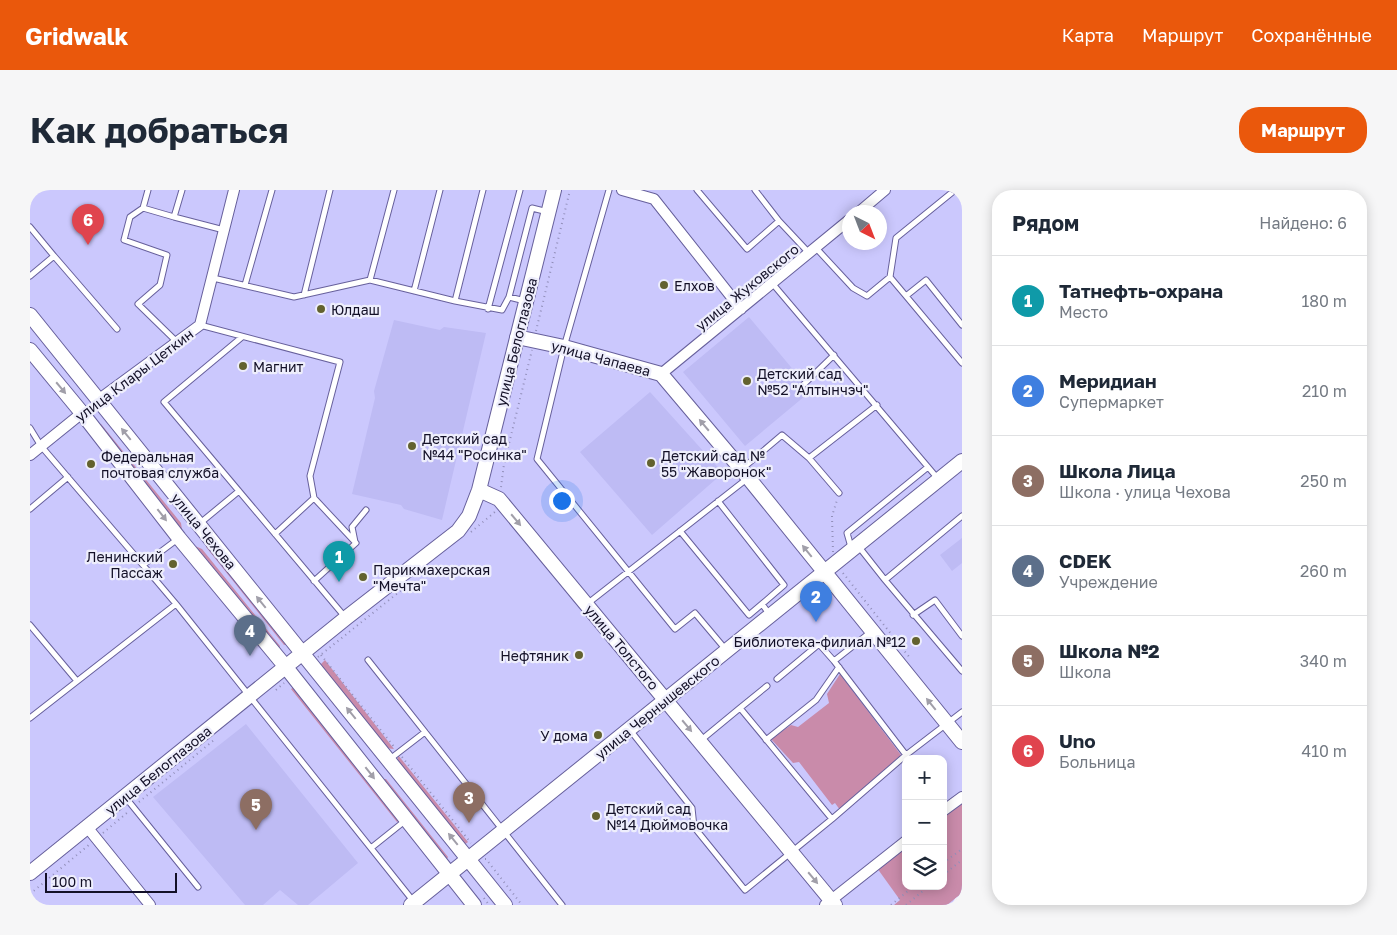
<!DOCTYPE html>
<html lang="ru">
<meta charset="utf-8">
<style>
:root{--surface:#fff;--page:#f6f6f7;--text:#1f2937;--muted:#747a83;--line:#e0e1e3;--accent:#ea580c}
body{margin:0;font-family:"Golos Text",sans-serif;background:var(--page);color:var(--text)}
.controls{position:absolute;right:15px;bottom:15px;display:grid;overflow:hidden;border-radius:10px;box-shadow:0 2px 12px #0003}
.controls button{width:45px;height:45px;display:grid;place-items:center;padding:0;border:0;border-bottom:1px solid var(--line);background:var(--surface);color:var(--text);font:25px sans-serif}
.compass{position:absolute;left:812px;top:15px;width:45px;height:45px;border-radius:50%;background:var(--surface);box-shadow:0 2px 12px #0003;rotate:138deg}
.scale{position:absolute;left:15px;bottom:12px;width:132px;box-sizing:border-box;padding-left:5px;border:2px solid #131027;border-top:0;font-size:14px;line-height:18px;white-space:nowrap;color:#131027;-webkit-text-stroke:4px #eeeefc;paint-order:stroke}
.you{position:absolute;left:531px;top:310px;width:18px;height:18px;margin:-12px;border:4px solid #fff;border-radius:50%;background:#1a73e8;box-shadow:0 0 0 8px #1a73e833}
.badge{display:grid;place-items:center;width:32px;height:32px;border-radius:50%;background:var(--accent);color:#fff;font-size:16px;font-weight:700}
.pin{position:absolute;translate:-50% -41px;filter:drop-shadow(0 1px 2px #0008)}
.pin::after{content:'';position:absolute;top:26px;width:18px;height:15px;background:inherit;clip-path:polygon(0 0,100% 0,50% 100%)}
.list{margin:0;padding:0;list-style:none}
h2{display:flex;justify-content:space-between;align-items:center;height:65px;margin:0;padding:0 20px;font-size:21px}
h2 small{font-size:16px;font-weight:400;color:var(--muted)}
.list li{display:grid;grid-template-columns:32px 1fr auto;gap:15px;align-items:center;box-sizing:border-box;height:90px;padding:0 20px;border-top:1px solid var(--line)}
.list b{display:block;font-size:19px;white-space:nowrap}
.list p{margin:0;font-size:16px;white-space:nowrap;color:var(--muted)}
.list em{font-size:16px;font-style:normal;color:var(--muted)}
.icon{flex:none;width:28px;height:28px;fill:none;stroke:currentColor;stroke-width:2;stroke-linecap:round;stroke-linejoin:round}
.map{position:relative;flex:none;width:932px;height:715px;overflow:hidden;border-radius:20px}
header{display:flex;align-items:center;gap:30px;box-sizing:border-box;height:70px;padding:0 25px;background:var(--accent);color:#fff}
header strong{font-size:24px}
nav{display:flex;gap:28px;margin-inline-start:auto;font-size:18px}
.intro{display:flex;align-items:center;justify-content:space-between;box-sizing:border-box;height:120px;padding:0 30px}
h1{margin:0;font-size:35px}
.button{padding:12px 22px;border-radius:20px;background:var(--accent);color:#fff;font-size:18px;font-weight:700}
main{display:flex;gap:30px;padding:0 30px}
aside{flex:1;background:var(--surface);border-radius:20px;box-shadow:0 2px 12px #0003}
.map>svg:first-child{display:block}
</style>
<header>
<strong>Gridwalk</strong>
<nav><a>Карта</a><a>Маршрут</a><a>Сохранённые</a></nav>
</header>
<div class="intro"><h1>Как добраться</h1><a class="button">Маршрут</a></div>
<main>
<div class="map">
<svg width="932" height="715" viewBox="0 0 932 715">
<rect width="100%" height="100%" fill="#cbc8fd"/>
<!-- built -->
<path fill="#bebbf4" d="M 719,127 L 781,201 L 715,256 L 653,182 Z
M 364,130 L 410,140 L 414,137 L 456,143 L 412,330 L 374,319 L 371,315 L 322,304 L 345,208 L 344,201 Z
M 620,202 L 693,283 L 622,345 L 550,262 Z
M 932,348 L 932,373 L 922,381 L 910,365 Z
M 216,534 L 328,673 L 278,715 L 268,715 L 250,700 L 233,715 L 215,715 L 123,607 Z"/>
<!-- green -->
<path fill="#c98baa" d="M 66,234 L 71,234 L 151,333 L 152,340 Z
M 176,351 L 258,454 L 254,455 L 176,357 Z
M 165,356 L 172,359 L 250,456 L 249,460 Z
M 295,470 L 364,559 L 355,558 L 289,476 Z
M 810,484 L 871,565 L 810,620 L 805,613 L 802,615 L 769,572 L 763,573 L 741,549 L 761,535 L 768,537 L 799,513 L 797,504 Z
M 264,497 L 370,630 L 367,632 L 261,499 Z
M 368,565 L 438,652 L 434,655 L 367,573 Z
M 351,589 L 356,589 L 418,667 L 417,669 Z
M 932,611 L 932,703 L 917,715 L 864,715 L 870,710 L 847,678 L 876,655 L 876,696 L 913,696 L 913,626 Z"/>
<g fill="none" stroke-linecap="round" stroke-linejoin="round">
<!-- lane casing -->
<g stroke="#67609c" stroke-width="7">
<path id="lane" d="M 118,0 L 113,18 L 144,27
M 152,0 L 144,27 L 194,40
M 579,0 L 534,157 L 507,269 L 645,439 L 665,423 L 697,461
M 667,0 L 717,59 L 749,31
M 725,0 L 749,31 L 779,63
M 113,18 L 100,27 L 94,50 L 137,65 L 130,95 L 108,114 L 147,152
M 0,37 L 24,66 L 0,86
M 786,58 L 823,98 L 837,106 L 860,87 L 876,106
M 24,66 L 87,139
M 860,87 L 866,48 L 925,0
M 183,88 L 264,107 L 340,90 L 425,111 L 453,0
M 340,90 L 364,0
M 742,93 L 909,290
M 215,95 L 242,0
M 384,101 L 410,0
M 274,105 L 300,0
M 479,107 L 502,18 L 518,22
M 425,111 L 472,120 L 479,107 L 495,111
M 458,119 L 490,0
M 170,135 L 310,172 L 280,286 L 284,308 L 326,353 L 284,391
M 932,135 L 896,90 L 876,106 L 932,173
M 212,147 L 134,212 L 315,427
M 770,198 L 804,165
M 0,238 L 11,256 L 113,375
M 779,268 L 809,303
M 713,278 L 752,245 L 779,268 L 847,215
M 688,311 L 754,395 L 732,414 L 740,425
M 0,319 L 38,287
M 932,326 L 855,390 L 932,481
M 169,334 L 209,301
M 650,341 L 719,425 L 732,414
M 245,344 L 284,308
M 325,352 L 322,337 L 336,320
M 821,357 L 817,343 L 898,277
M 829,357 L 855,390
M 146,414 L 113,375 L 149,348
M 557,414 L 718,288
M 883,425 L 905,410 L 932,446
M 0,435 L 47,491
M 842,441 L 804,471 L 876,565
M 338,470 L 532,715
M 747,489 L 789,454 L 804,471
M 710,518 L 737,496
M 0,528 L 146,414 L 384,712
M 600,540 L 662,618 L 664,637 L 715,700 L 802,629 L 876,565 L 932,522
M 736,550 L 786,510 L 809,477
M 670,551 L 710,518 L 802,629
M 360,569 L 395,542
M 96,608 L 168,697
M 341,658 L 376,630"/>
</g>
<!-- street casing -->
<g stroke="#67609c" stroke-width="12">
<path id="street" d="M 592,0 L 624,9 L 711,119
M 829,22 L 855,0
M 631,184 L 819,30
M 68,210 L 170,135 L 204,0
M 0,265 L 52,223
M 913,621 L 932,607
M 57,637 L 120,715
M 795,715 L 876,651"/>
</g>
<!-- secondary casing -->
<g stroke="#67609c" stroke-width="16">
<path id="secondary" d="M 0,125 L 475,715
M 487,147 L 534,157 L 631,184 L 712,280 L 932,552
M 0,160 L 52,223 L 149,348 L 255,476 L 444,715
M 449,300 L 469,309 L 805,715
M 0,683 L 316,428 L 428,341 L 439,326 L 449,300 L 524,0
M 381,715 L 932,271"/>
</g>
<!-- primary casing -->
<g stroke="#fff" stroke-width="17">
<path id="primary" d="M 931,715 L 932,714"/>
</g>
<!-- path -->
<path stroke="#928fba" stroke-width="2" stroke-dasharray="1 4" stroke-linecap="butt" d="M 506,141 L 540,0
M 471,297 L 474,274 L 502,160
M 441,342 L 466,321
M 803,362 L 802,326 L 807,310
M 813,383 L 880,468
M 291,465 L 365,558
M 288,467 L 374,398
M 246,500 L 254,493
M 372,567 L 441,653
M 109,612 L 184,550
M 73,643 L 98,622
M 455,669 L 456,669 L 492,715
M 913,673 L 932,659
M 913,685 L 932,670
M 0,704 L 60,654
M 454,708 L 459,715
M 861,715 L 884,696
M 876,715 L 899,696"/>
<!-- lane -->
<use href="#lane" stroke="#fff" stroke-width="5"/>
<!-- street -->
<use href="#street" stroke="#fff" stroke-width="10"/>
<!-- secondary -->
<use href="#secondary" stroke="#fff" stroke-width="14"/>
<!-- primary -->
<use href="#primary" stroke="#f7cab4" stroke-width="15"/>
</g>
<!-- one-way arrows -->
<defs><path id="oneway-solid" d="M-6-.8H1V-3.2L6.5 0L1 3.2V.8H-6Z" transform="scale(1.25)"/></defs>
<g fill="#a19fa9">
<use href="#oneway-solid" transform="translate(31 198) rotate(50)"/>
<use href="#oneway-solid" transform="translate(674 235) rotate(-130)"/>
<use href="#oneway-solid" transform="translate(96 244) rotate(-129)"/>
<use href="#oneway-solid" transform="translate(132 325) rotate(52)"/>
<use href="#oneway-solid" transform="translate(486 330) rotate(50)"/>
<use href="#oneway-solid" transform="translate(777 361) rotate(-129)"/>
<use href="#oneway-solid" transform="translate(231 412) rotate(-129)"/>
<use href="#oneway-solid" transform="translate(901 514) rotate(-129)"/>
<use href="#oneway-solid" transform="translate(321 523) rotate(-129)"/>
<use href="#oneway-solid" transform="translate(657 536) rotate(50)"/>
<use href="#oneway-solid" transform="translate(340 583) rotate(52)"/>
<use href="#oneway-solid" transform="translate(423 649) rotate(-129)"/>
<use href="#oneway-solid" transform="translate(783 688) rotate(50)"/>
</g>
<!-- markers -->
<g fill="#63622f" stroke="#eeeefc" stroke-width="2">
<circle cx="634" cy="95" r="5"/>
<circle cx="291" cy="119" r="5"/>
<circle cx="213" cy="176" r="5"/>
<circle cx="717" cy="191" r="5"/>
<circle cx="382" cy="256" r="5"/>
<circle cx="621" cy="273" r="5"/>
<circle cx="61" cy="274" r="5"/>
<circle cx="143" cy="374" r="5"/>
<circle cx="333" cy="387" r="5"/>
<circle cx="886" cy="451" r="5"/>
<circle cx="549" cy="465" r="5"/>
<circle cx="568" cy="545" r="5"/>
<circle cx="566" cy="626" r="5"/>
</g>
<g text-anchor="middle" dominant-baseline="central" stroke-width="4.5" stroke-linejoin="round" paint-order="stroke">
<!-- poi labels -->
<g font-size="14" fill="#131027" stroke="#eeeefc" text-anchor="start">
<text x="644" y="95">Елхов</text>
<text x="301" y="119">Юлдаш</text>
<text x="223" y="176">Магнит</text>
<text x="727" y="183">Детский сад<tspan x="727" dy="16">№52 "Алтынчэч"</tspan></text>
<text x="392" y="248">Детский сад<tspan x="392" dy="16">№44 "Росинка"</tspan></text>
<text x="631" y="265">Детский сад №<tspan x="631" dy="16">55 "Жаворонок"</tspan></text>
<text x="71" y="266">Федеральная<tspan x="71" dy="16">почтовая служба</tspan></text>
<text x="133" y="366" text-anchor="end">Ленинский<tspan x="133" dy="16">Пассаж</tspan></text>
<text x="343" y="379">Парикмахерская<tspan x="343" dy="16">"Мечта"</tspan></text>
<text x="876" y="451" text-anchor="end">Библиотека-филиал №12</text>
<text x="539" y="465" text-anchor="end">Нефтяник</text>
<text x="558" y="545" text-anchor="end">У дома</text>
<text x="576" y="618">Детский сад<tspan x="576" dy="16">№14 Дюймовочка</tspan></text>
</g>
<!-- street labels -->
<g font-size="14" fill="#131027" stroke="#eeeefc">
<text transform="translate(717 97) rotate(-39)">улица Жуковского</text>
<text transform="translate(486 152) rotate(-76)">улица Белоглазова</text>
<text transform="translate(571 168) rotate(15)">улица Чапаева</text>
<text transform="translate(104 185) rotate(-37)">улица Клары Цеткин</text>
<text transform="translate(174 341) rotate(51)">улица Чехова</text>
<text transform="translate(592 457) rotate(50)">улица Толстого</text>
<text transform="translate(627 517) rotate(-39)">улица Чернышевского</text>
<text transform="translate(128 580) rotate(-39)">улица Белоглазова</text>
</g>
</g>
</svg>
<div class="controls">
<button>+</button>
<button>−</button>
<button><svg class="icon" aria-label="layers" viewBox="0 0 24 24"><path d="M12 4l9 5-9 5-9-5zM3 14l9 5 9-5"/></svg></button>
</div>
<svg class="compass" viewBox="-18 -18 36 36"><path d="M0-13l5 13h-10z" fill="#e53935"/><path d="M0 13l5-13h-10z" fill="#747a83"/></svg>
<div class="scale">100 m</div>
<div class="you"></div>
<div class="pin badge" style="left:309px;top:392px;background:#0f9aa8">1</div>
<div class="pin badge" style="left:786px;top:432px;background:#3f7fe0">2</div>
<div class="pin badge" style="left:439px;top:633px;background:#8d6e63">3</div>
<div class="pin badge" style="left:220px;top:466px;background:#5c6f8a">4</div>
<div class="pin badge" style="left:226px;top:640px;background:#8d6e63">5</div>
<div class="pin badge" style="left:58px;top:55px;background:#e0444e">6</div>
</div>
<aside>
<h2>Рядом<small>Найдено: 6</small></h2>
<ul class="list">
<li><span class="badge" style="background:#0f9aa8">1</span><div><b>Татнефть-охрана</b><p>Место</p></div><em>180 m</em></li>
<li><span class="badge" style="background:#3f7fe0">2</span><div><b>Меридиан</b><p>Супермаркет</p></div><em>210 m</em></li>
<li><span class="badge" style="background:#8d6e63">3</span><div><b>Школа Лица</b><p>Школа · улица Чехова</p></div><em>250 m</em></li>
<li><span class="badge" style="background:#5c6f8a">4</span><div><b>CDEK</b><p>Учреждение</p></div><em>260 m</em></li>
<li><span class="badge" style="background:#8d6e63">5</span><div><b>Школа №2</b><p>Школа</p></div><em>340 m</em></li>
<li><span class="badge" style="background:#e0444e">6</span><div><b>Uno</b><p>Больница</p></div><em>410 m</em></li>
</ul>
</aside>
</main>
